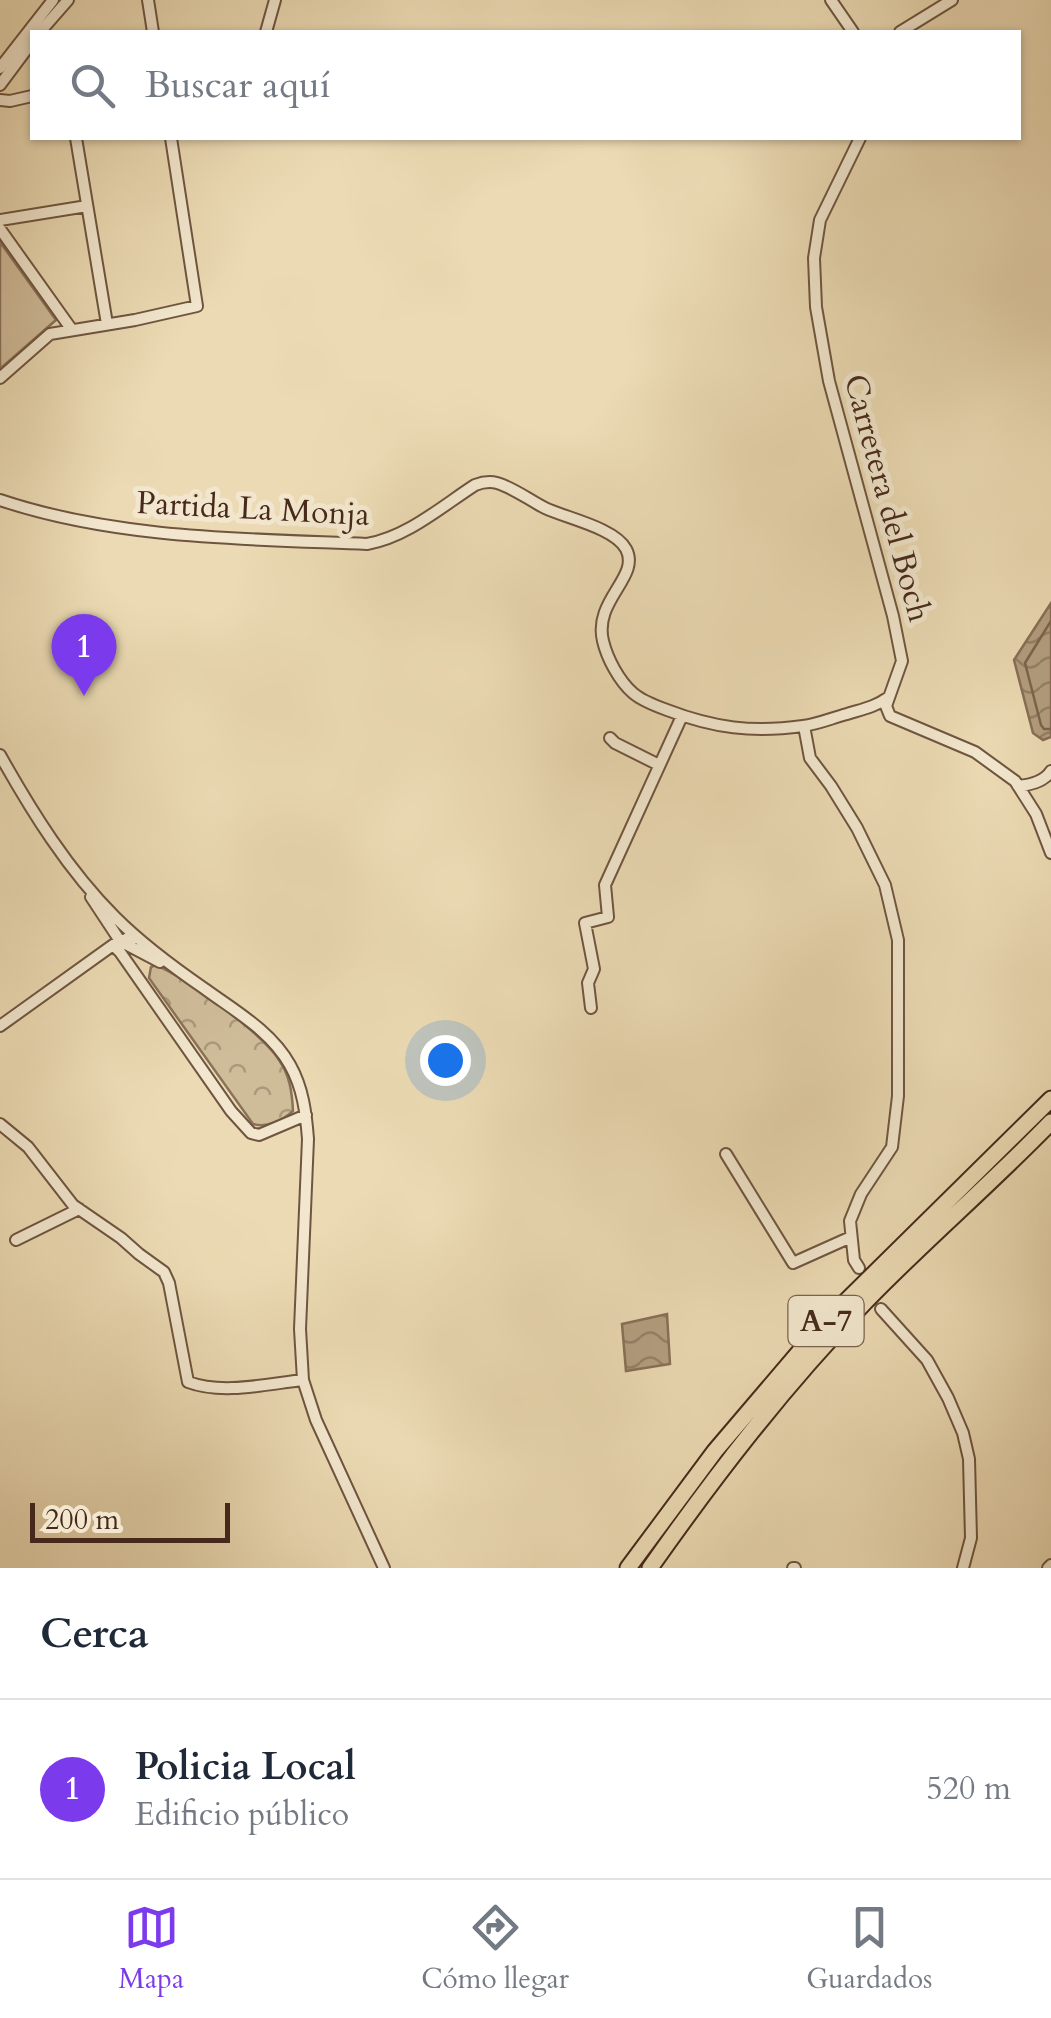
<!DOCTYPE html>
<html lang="es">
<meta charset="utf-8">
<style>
:root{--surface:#fff;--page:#f2f2f3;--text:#1f2937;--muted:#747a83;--line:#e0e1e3;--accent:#7c3aed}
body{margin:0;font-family:Cardo,serif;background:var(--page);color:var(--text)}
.scale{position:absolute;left:30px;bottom:25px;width:200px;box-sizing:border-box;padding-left:10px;border:5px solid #46291a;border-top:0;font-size:28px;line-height:35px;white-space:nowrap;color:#46291a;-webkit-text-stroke:8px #f2e7ce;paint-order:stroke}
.you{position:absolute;left:445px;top:1060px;width:35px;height:35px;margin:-25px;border:8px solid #fff;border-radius:50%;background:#1a73e8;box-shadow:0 0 0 15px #1a73e833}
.badge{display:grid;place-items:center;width:65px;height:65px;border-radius:50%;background:var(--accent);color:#fff;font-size:32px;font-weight:700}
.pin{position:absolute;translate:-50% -82px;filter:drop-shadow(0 2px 5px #0008)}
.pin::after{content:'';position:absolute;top:52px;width:35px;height:30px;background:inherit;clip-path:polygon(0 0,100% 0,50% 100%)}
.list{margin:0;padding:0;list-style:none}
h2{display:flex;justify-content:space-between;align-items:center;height:130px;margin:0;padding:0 40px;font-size:42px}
h2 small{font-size:32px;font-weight:400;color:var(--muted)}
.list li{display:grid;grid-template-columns:65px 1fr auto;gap:30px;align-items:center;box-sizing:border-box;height:180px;padding:0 40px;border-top:2px solid var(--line)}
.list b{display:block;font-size:38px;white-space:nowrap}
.list p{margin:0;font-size:32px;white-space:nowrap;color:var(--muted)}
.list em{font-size:32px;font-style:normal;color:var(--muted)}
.icon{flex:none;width:55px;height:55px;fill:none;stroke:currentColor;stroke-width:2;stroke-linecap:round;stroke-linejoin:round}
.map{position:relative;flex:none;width:1051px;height:1568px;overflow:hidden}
.search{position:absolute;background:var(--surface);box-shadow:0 2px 8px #0004;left:30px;right:30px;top:30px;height:110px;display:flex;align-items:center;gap:25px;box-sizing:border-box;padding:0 35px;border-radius:0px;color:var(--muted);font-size:38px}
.sheet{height:310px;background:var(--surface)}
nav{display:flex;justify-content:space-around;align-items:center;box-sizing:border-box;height:140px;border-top:2px solid var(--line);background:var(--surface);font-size:28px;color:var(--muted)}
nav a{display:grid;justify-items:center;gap:5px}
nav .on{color:var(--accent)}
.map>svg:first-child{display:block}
</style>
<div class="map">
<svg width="1051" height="1568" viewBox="0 0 1051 1568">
<defs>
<pattern id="forest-crowns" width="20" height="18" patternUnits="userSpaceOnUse" patternTransform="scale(2.5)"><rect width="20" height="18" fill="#cfbc99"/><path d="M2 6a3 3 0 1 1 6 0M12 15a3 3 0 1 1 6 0" fill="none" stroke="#aa997c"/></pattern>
<pattern id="water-waves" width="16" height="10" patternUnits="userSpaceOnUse" patternTransform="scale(2.5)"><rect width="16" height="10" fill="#b39e7f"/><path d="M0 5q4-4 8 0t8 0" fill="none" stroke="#938167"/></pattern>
</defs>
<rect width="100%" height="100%" fill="#ebdab3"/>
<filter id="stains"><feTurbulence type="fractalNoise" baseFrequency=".002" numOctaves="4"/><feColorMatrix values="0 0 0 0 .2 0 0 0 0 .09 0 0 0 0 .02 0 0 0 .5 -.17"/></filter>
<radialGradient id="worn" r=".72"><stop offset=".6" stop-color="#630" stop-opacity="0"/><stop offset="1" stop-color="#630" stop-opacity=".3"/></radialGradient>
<!-- forest -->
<path fill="url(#forest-crowns)" stroke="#8a725a" stroke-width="2.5" d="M 156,965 C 186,978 262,1033 279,1060 C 290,1076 292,1092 293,1111 C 282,1121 267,1128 253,1124 L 149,978 L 151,967 Z"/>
<!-- pitch -->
<path fill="#cfbc99" stroke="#8a725a" stroke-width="2.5" d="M 0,242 L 56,320 L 0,369 Z"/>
<!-- water -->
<path fill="url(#water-waves)" stroke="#876f57" stroke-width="2.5" d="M 1051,603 L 1051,737 L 1043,740 L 1033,733 L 1014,660 Z
M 667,1314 L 670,1364 L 626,1371 L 622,1324 Z"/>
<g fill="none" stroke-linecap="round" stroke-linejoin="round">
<!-- shore -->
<path stroke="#7c644c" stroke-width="2.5" d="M 1051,621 L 1025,663 L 1041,725 L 1044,729 L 1051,729"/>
<!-- minor casing -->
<g stroke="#6f5540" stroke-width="14">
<path id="minor" d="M 148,0 L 153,32
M 831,0 L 853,32
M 40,32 L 68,0
M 266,32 L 275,0
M 900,32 L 952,0
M 0,68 L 53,0
M 0,85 L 32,42
M 0,100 L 10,101 L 32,96
M 76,138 L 107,324
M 860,138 L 820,220 L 814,258 L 816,307 L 829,381 L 893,616 L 902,661 L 886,706 L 890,716 L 975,752 L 1015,781 L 1036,814 L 1051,853
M 0,220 L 87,206
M 0,229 L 72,330
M 0,378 L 50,334 L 135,320 L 197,306 L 171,138
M 0,500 C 116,539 246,539 367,544 C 407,537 441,507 475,485 C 483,482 489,481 497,483 C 514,488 529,500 545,508 C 566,518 615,528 626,549 C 641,577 593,600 603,641 C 607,658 619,681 633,693 C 642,701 656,706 667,710 C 714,728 752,733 803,726 C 818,724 832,718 847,714 C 863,709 875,707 889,697
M 804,726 L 810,758 L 831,786 L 857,828 L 885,885 L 898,940 L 898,1096 L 892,1147 L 861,1194 L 850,1221 L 854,1260 L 859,1268
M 610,738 L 615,743 L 659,765
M 0,755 C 32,812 68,870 115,917 C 142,944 173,967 205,989 C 235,1011 271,1031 290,1065 C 303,1088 306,1113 308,1139 L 300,1329 L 303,1380 L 316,1420 L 384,1568
M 1018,786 C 1030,785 1044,782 1051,771
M 91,897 L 120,941 L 160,962
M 113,945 L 120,952 L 231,1111 L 251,1133 L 259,1135 L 306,1115
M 591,1008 L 588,983 L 594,969 L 585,923 L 608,917 L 605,885 L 682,716
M 0,1026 L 113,945 L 128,938 L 136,938
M 0,1124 L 28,1147 L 73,1205 L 121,1238 L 139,1254 L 164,1272 L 169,1283 L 188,1382 C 223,1395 266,1384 303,1380
M 726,1154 L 793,1263 L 851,1237
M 16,1240 L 79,1209
M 881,1309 L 927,1360 L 948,1398 L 963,1433 L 969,1459 L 971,1538 L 963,1568
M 793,1568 L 795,1568
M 1048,1568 L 1051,1565"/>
</g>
<!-- highway casing -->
<g stroke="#46291a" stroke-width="19">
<path id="highway" d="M 628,1568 L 715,1451 L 824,1323 L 1051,1099
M 650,1568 C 717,1473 784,1386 865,1302 C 925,1240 991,1184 1051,1122"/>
</g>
<!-- minor -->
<use href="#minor" stroke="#f2e7ce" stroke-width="10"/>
<!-- highway -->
<use href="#highway" stroke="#ebdab3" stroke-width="15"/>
</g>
<g text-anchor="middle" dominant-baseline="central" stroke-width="10" stroke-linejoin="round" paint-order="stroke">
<!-- shield labels -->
<rect fill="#f2e7ce" stroke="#7a6250" stroke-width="2.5" x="788.5" y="1296" width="75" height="50" rx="8"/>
<g font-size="30" font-weight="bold" fill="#46291a">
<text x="826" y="1321">A-7</text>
</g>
<!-- street labels -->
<g font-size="32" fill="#46291a" stroke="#f2e7ce">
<text transform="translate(887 498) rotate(75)">Carretera del Boch</text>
<text transform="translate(253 509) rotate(3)">Partida La Monja</text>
</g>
</g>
<rect width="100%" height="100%" filter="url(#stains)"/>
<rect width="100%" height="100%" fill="url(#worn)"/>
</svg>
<div class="scale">200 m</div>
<div class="you"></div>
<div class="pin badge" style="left:84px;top:696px">1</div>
<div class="search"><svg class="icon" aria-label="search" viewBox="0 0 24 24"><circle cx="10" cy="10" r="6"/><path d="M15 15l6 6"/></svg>Buscar aquí</div>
</div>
<section class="sheet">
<h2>Cerca<small></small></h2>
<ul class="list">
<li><span class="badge">1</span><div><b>Policia Local</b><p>Edificio público</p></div><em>520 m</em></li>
</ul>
</section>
<nav>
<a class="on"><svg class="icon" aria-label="map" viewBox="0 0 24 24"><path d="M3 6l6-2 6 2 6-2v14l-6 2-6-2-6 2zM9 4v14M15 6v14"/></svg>Mapa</a>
<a><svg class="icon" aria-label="directions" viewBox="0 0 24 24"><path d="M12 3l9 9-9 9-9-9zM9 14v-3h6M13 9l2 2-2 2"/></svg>Cómo llegar</a>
<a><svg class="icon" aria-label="saved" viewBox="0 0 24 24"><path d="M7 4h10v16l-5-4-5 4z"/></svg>Guardados</a>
</nav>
